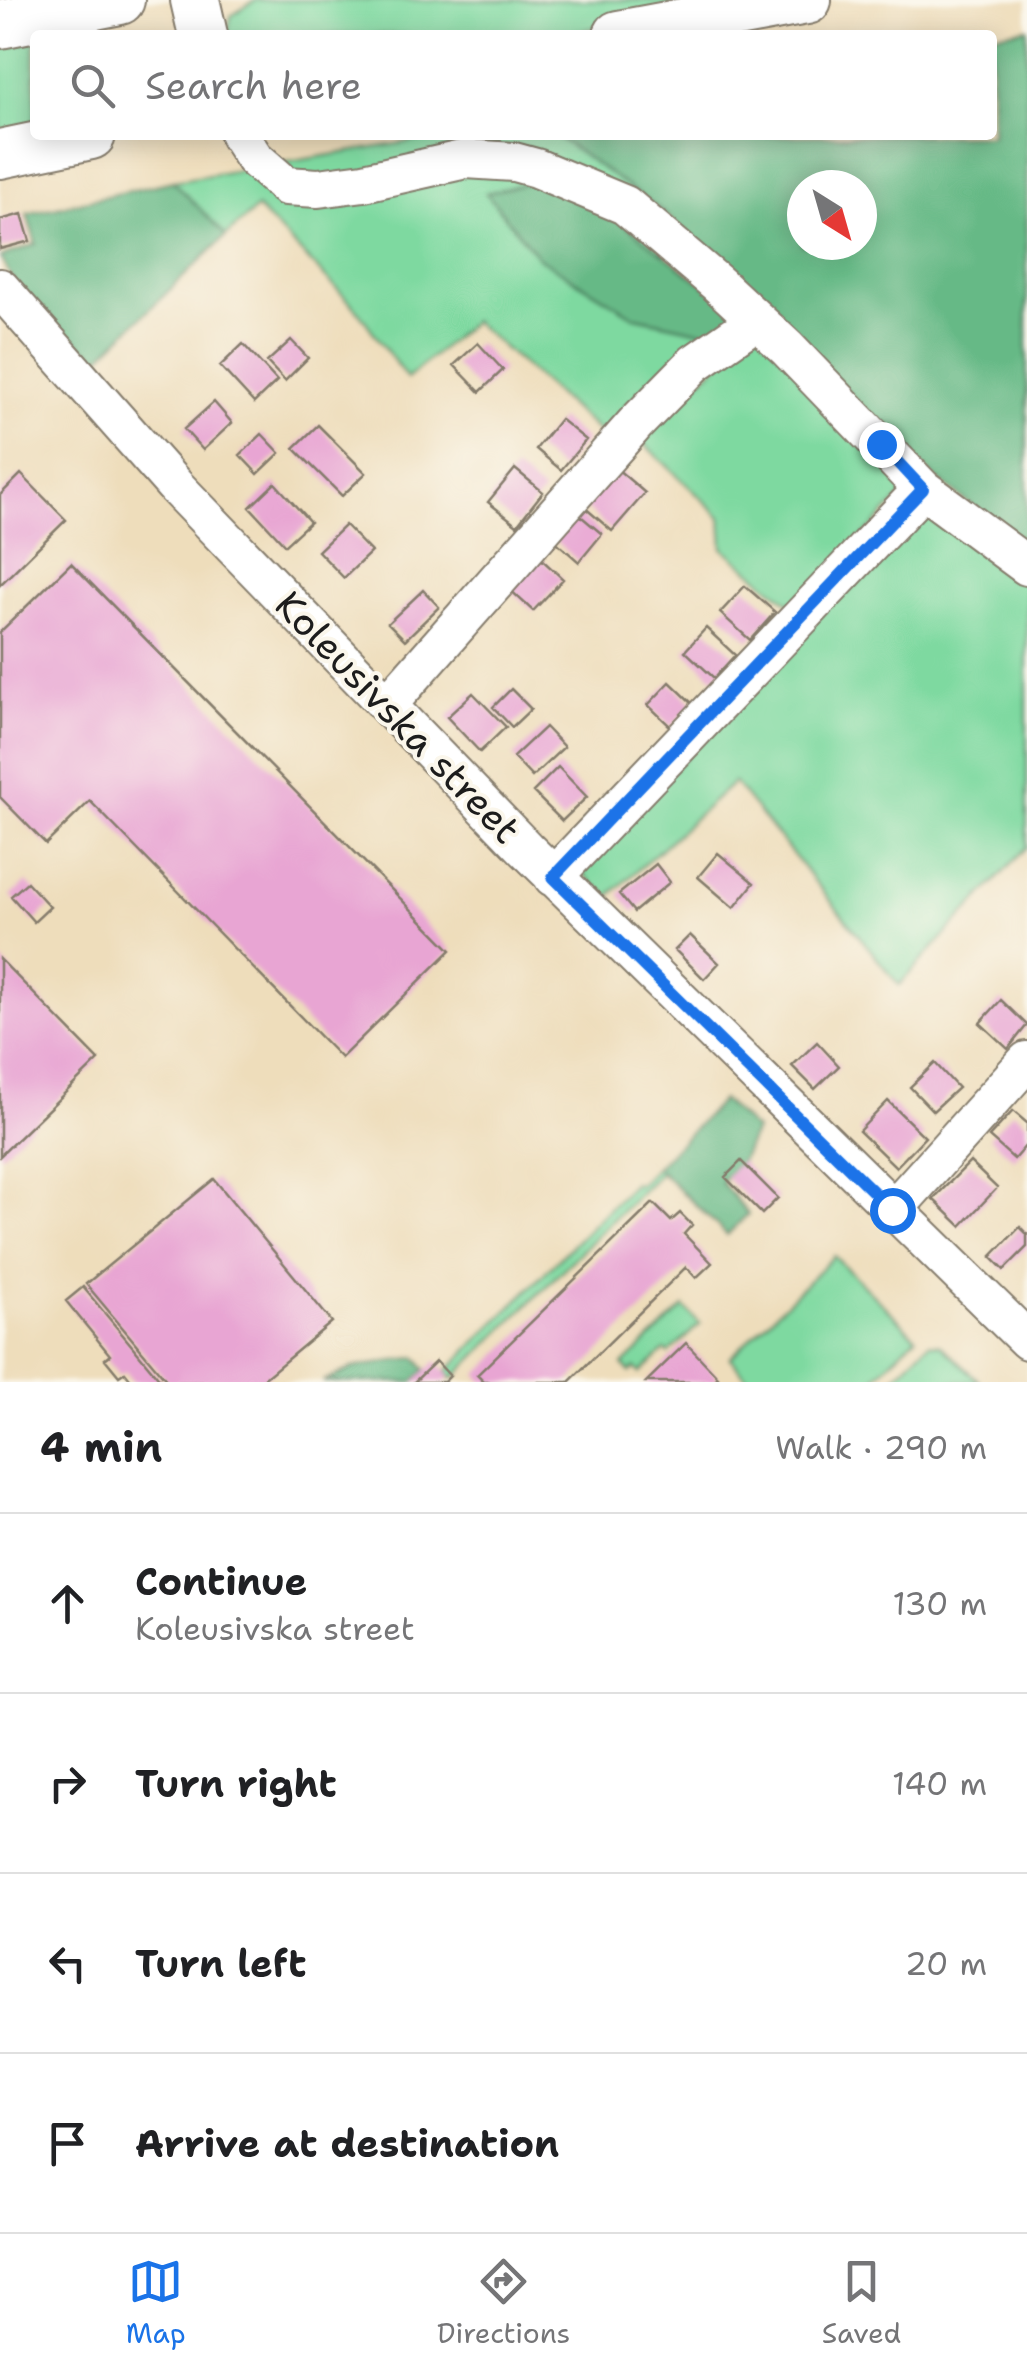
<!DOCTYPE html>
<meta charset="utf-8">
<style>
:root{--surface:#fff;--page:#f2f2f2;--text:#202124;--muted:#757577;--line:#e0e0e0;--accent:#1a73e8}
body{margin:0;font-family:"Shantell Sans",sans-serif;background:var(--page);color:var(--text)}
.compass{position:absolute;left:787px;top:170px;width:90px;height:90px;border-radius:50%;background:var(--surface);box-shadow:0 5px 25px #0003;rotate:143deg}
.stop{position:absolute;width:30px;height:30px;margin:-22px;border:8px solid #1a73e8;border-radius:50%;background:#fff}
.stop.end{background:#1a73e8;border-color:#fff;box-shadow:0 2px 10px #0008}
.list{margin:0;padding:0;list-style:none}
h2{display:flex;justify-content:space-between;align-items:center;height:130px;margin:0;padding:0 40px;font-size:42px}
h2 small{font-size:32px;font-weight:400;color:var(--muted)}
.list li{display:grid;grid-template-columns:65px 1fr auto;gap:30px;align-items:center;box-sizing:border-box;height:180px;padding:0 40px;border-top:2px solid var(--line)}
.list b{display:block;font-size:38px;white-space:nowrap}
.list p{margin:0;font-size:32px;white-space:nowrap;color:var(--muted)}
.list em{font-size:32px;font-style:normal;color:var(--muted)}
.icon{flex:none;width:55px;height:55px;fill:none;stroke:currentColor;stroke-width:2;stroke-linecap:round;stroke-linejoin:round}
.map{position:relative;flex:none;width:1027px;height:1382px;overflow:hidden}
.search{position:absolute;background:var(--surface);box-shadow:0 5px 25px #0003;left:30px;right:30px;top:30px;height:110px;display:flex;align-items:center;gap:25px;box-sizing:border-box;padding:0 35px;border-radius:10px;color:var(--muted);font-size:38px}
.sheet{height:850px;background:var(--surface)}
nav{display:flex;justify-content:space-around;align-items:center;box-sizing:border-box;height:140px;border-top:2px solid var(--line);background:var(--surface);font-size:28px;color:var(--muted)}
nav a{display:grid;justify-items:center;gap:5px}
nav .on{color:var(--accent)}
.map>svg:first-child{display:block}
</style>
<div class="map">
<svg width="1027" height="1382" viewBox="0 0 1027 1382">
<rect width="100%" height="100%" fill="#fbf7ec"/>
<filter id="ink" filterUnits="userSpaceOnUse"><feTurbulence type="fractalNoise" baseFrequency=".01" numOctaves="2"/><feDisplacementMap in="SourceGraphic" scale="20" xChannelSelector="R" yChannelSelector="G"/><feConvolveMatrix kernelMatrix="1 2 1 2 8 2 1 2 1" color-interpolation-filters="sRGB"/></filter>
<filter id="wash" filterUnits="userSpaceOnUse"><feTurbulence type="fractalNoise" baseFrequency=".0048" numOctaves="4" result="noise"/><feDisplacementMap in="SourceGraphic" scale="40" xChannelSelector="R" yChannelSelector="G"/><feGaussianBlur stdDeviation="2.25" result="paint"/><feColorMatrix in="noise" values="0 0 0 0 0 0 0 0 0 0 0 0 0 0 0 0 0 1.4 0 .05"/><feComposite in="paint" operator="in"/></filter>
<g filter="url(#wash)">
<rect width="100%" height="100%" fill="#edb"/>
<!-- green -->
<path fill="#7ed9a0" stroke="#4d7a5e" stroke-width="2.5" d="M 256,0 L 745,0 L 558,35 L 227,35 L 231,16 Z
M 35,40 L 35,134 L 0,141 L 0,47 Z
M 451,135 L 558,135 L 665,213 L 673,255 L 487,194 L 539,258 L 636,317 L 724,336 L 605,437 L 473,321 L 407,379 L 356,308 L 257,208 L 226,236 L 173,181 Z
M 758,330 L 913,485 L 794,607 L 723,548 L 721,517 L 636,436 Z
M 926,502 L 1027,578 L 1027,847 L 899,985 L 734,782 L 607,898 L 579,869 Z
M 656,1167 L 661,1172 L 453,1379 L 446,1372 L 634,1183 L 638,1185 Z
M 834,1256 L 916,1337 L 870,1382 L 751,1382 L 730,1358 Z
M 684,1307 L 700,1324 L 669,1353 L 665,1350 L 640,1373 L 635,1368 L 630,1372 L 623,1365 Z
M 929,1343 L 941,1345 L 980,1382 L 890,1382 Z"/>
<!-- forest -->
<path fill="#66b986" stroke="#416a51" stroke-width="2.5" fill-rule="evenodd" d="M 1027,28 L 1027,548 L 933,476 L 665,213 L 557,137 L 992,135 L 991,35 ZM 802,185 L 862,185 L 862,245 L 802,245 Z
M 173,181 L 226,236 L 99,358 L 27,306 L 0,257 L 36,244 L 27,214 Z
M 534,181 L 596,203 L 745,316 L 724,336 L 636,317 L 539,258 L 486,193 Z
M 722,1100 L 755,1130 L 741,1161 L 721,1182 L 748,1214 L 727,1235 L 656,1167 Z
M 416,1357 L 426,1370 L 414,1382 L 323,1382 L 353,1368 Z"/>
<g id="blocks">
<!-- building -->
<path fill="#e8a5d3" d="M 22,214 L 30,241 L 0,249 L 0,220 Z
M 291,340 L 308,358 L 285,381 L 267,362 Z
M 478,343 L 503,370 L 480,392 L 454,365 Z
M 243,344 L 277,381 L 254,403 L 220,366 Z
M 214,402 L 232,423 L 203,450 L 184,429 Z
M 560,419 L 586,440 L 561,470 L 536,449 Z
M 318,425 L 366,473 L 342,496 L 294,448 Z
M 262,434 L 280,453 L 258,474 L 240,455 Z
M 616,468 L 645,493 L 612,531 L 583,506 Z
M 515,469 L 543,492 L 517,525 L 488,502 Z
M 21,474 L 66,520 L 0,585 L 0,495 Z
M 275,483 L 310,522 L 285,545 L 250,507 Z
M 576,512 L 602,534 L 579,562 L 553,539 Z
M 345,525 L 371,552 L 344,578 L 318,551 Z
M 537,555 L 563,579 L 533,611 L 507,587 Z
M 71,563 L 451,950 L 341,1058 L 90,801 L 46,844 L 0,797 L 0,632 Z
M 745,586 L 775,612 L 750,640 L 720,613 Z
M 423,590 L 439,607 L 405,640 L 388,623 Z
M 706,628 L 735,655 L 714,678 L 685,651 Z
M 670,682 L 693,704 L 671,727 L 648,705 Z
M 511,689 L 531,709 L 512,727 L 493,707 Z
M 473,693 L 506,727 L 480,752 L 447,717 Z
M 545,727 L 564,747 L 532,777 L 513,757 Z
M 558,767 L 587,797 L 562,821 L 533,792 Z
M 718,853 L 754,883 L 734,908 L 698,877 Z
M 656,864 L 670,882 L 634,912 L 619,894 Z
M 27,882 L 50,907 L 34,922 L 11,896 Z
M 690,935 L 719,963 L 704,979 L 675,950 Z
M 0,959 L 99,1060 L 0,1156 Z
M 1001,1000 L 1027,1025 L 1008,1049 L 980,1023 Z
M 817,1042 L 839,1066 L 815,1089 L 792,1066 Z
M 935,1063 L 958,1088 L 933,1111 L 910,1087 Z
M 888,1101 L 925,1137 L 896,1167 L 859,1131 Z
M 1013,1111 L 1027,1123 L 1027,1144 L 1014,1159 L 989,1137 Z
M 741,1161 L 778,1198 L 762,1214 L 725,1177 Z
M 970,1162 L 997,1188 L 961,1226 L 933,1199 Z
M 214,1179 L 332,1322 L 260,1382 L 168,1382 L 86,1284 Z
M 653,1203 L 671,1221 L 680,1213 L 692,1225 L 684,1234 L 712,1263 L 696,1278 L 686,1267 L 569,1382 L 484,1382 L 477,1375 Z
M 1020,1227 L 1027,1234 L 1027,1247 L 1004,1270 L 991,1257 Z
M 83,1287 L 162,1382 L 133,1382 L 125,1372 L 119,1376 L 105,1359 L 110,1355 L 66,1301 Z
M 686,1343 L 718,1377 L 713,1382 L 646,1382 Z
M 436,1361 L 450,1376 L 444,1382 L 414,1382 Z"/>
</g>
</g>
<g filter="url(#ink)">
<use href="#blocks" fill-opacity="0" stroke="#857c6c" stroke-width="2.5"/>
<g fill="none" stroke-linecap="round" stroke-linejoin="round">
<!-- minor casing -->
<g stroke="#857c6c" stroke-width="42">
<path id="minor" d="M 239,135 L 254,158 L 286,186 L 318,188 L 364,182 L 466,159 L 514,162 L 536,168 L 625,205 L 717,283 L 787,348 L 923,489 L 1027,566
M 0,288 L 176,487 L 526,849 L 1027,1340
M 387,705 L 636,423 L 695,363 L 757,320
M 553,877 L 923,489
M 893,1210 L 1027,1061"/>
</g>
<!-- major casing -->
<g stroke="#857c6c" stroke-width="52">
<path id="major" d="M 195,0 L 203,35
M 0,24 L 120,0
M 618,35 L 807,0
M 0,154 L 91,135"/>
</g>
<!-- minor -->
<use href="#minor" stroke="#fff" stroke-width="38"/>
<!-- major -->
<use href="#major" stroke="#fff" stroke-width="48"/>
</g>
</g>
<g fill="none" stroke-linecap="round" stroke-linejoin="round" filter="url(#ink)">
<!-- route -->
<path stroke="#1a73e8" stroke-width="12" d="M 881,444 L 923,489 L 553,877 L 892,1210"/>
</g>
<g text-anchor="middle" dominant-baseline="central" stroke-width="8" stroke-linejoin="round" paint-order="stroke">
<!-- street labels -->
<g font-size="38" fill="#1c1c1c" stroke="#fbf7ec">
<text transform="translate(398 717) rotate(46)">Koleusivska street</text>
</g>
</g>
</svg>
<svg class="compass" viewBox="-18 -18 36 36"><path d="M0-13l5 13h-10z" fill="#e53935"/><path d="M0 13l5-13h-10z" fill="#757577"/></svg>
<div class="stop" style="left:892px;top:1210px"></div>
<div class="stop end" style="left:881px;top:444px"></div>
<div class="search"><svg class="icon" aria-label="search" viewBox="0 0 24 24"><circle cx="10" cy="10" r="6"/><path d="M15 15l6 6"/></svg>Search here</div>
</div>
<section class="sheet">
<h2>4 min<small>Walk · 290 m</small></h2>
<ul class="list">
<li><svg class="icon" aria-label="ahead" viewBox="0 0 24 24"><path d="M12 20V5M6 11l6-6 6 6"/></svg><div><b>Continue</b><p>Koleusivska street</p></div><em>130 m</em></li>
<li><svg class="icon" aria-label="right" viewBox="0 0 24 24"><path d="M7 20v-9h11M14 6l5 5-5 5"/></svg><div><b>Turn right</b></div><em>140 m</em></li>
<li><svg class="icon" aria-label="left" viewBox="0 0 24 24"><path d="M17 20v-9H6M10 6l-5 5 5 5"/></svg><div><b>Turn left</b></div><em>20 m</em></li>
<li><svg class="icon" aria-label="arrive" viewBox="0 0 24 24"><path d="M6 21V4h12l-3 4 3 4H6"/></svg><div><b>Arrive at destination</b></div></li>
</ul>
</section>
<nav>
<a class="on"><svg class="icon" aria-label="map" viewBox="0 0 24 24"><path d="M3 6l6-2 6 2 6-2v14l-6 2-6-2-6 2zM9 4v14M15 6v14"/></svg>Map</a>
<a><svg class="icon" aria-label="directions" viewBox="0 0 24 24"><path d="M12 3l9 9-9 9-9-9zM9 14v-3h6M13 9l2 2-2 2"/></svg>Directions</a>
<a><svg class="icon" aria-label="saved" viewBox="0 0 24 24"><path d="M7 4h10v16l-5-4-5 4z"/></svg>Saved</a>
</nav>
